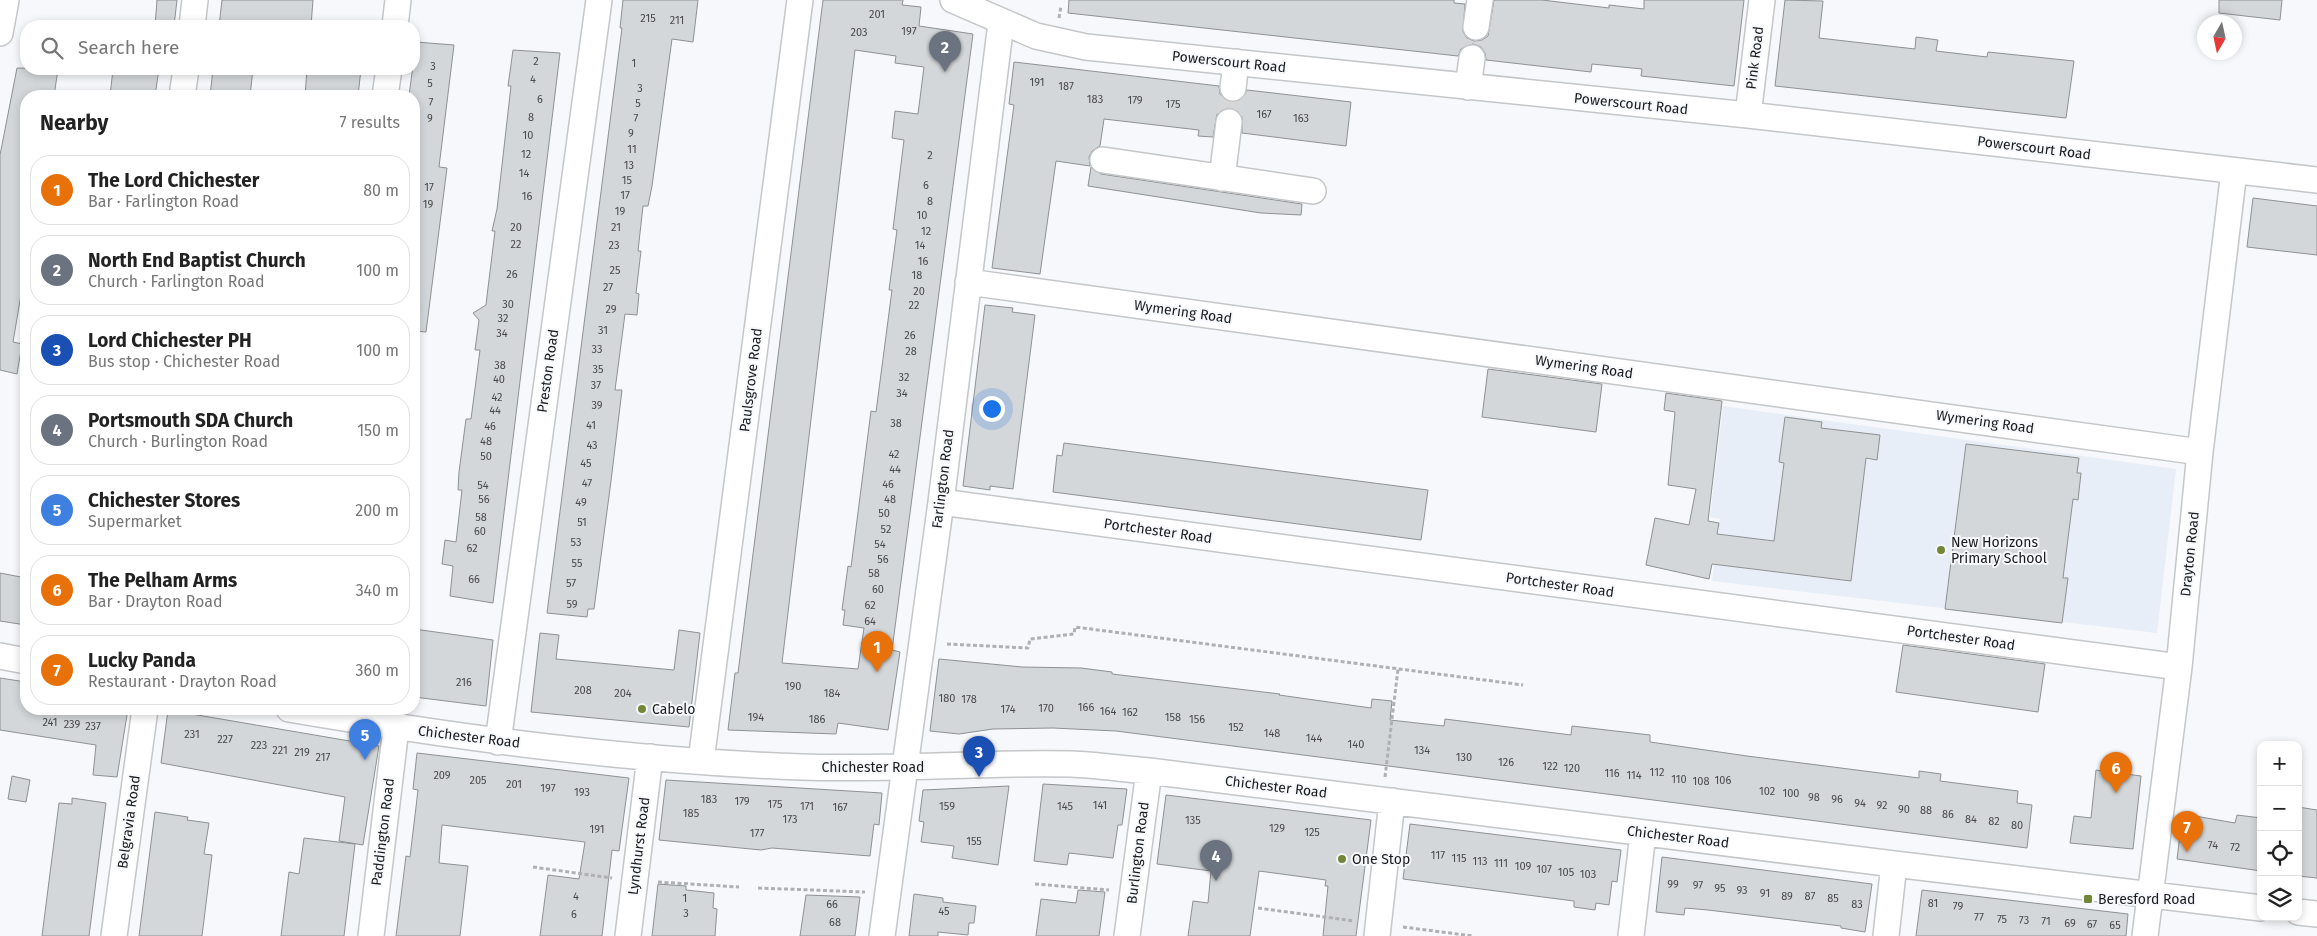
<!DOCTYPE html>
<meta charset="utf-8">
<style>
:root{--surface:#fff;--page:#f6f6f6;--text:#222;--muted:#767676;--line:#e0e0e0;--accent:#d93025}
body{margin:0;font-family:"Fira Sans",sans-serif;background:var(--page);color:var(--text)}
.controls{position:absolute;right:15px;bottom:15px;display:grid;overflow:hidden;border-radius:10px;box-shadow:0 2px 8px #0003}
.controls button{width:45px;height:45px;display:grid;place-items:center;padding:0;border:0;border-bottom:1px solid var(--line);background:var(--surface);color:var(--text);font:25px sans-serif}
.compass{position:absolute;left:2197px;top:15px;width:45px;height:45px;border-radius:50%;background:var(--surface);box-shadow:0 2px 8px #0003;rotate:189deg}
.you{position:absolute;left:991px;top:408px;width:18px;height:18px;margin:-12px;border:4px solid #fff;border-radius:50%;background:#1a73e8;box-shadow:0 0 0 8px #1a73e833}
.badge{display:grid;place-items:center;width:32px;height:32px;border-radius:50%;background:var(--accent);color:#fff;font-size:16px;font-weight:700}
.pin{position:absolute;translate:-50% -41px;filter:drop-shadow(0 1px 2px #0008)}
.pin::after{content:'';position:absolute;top:26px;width:18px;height:15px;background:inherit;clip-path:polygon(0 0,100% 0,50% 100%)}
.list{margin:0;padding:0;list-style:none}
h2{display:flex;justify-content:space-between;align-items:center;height:65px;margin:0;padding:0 20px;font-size:21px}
h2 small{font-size:16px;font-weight:400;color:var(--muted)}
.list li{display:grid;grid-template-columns:32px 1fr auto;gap:15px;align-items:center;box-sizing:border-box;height:70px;margin:0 10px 10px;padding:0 10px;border:1px solid var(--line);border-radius:20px}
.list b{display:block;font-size:19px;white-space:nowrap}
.list p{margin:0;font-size:16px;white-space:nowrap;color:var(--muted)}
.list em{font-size:16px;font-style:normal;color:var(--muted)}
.icon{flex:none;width:28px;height:28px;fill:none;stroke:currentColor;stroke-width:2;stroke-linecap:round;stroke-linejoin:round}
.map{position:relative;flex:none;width:2317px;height:936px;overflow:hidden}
.search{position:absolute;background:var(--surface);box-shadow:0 2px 8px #0003;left:20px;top:20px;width:400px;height:55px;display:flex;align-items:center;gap:12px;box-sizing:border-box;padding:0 18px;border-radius:20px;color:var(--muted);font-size:19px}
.panel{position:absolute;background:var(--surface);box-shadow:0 2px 8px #0003;left:20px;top:90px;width:400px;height:625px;border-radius:20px}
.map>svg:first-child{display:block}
</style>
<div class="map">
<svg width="2317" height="936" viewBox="0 0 2317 936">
<rect width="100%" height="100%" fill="#f6f8fb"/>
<!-- built -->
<path fill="#e7eef7" d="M 1723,406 L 2176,469 L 2157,633 L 1712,581 L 1720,519 L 1710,517 Z"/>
<!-- building -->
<path fill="#d4d7d9" stroke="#8e9192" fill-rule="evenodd" d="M 157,0 L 177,0 L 174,26 L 155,26 Z
M 222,0 L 313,0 L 311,26 L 219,26 Z
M 623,0 L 698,0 L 693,42 L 672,39 L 652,186 L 648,206 L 643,206 L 638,251 L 641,251 L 636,293 L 639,294 L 637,315 L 625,314 L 615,390 L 622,390 L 611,481 L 594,609 L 588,609 L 587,617 L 547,613 L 622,28 L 620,28 Z
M 823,0 L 903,0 L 902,5 L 921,7 L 919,26 L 973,34 L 892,650 L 900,652 L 888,730 L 838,723 L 836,734 L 728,730 L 735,673 L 738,673 ZM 855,50 L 896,56 L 895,63 L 924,67 L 918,114 L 895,111 L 892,138 L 904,140 L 893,229 L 897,230 L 889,290 L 892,290 L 876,412 L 871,411 L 851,567 L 848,566 L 842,610 L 845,610 L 843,625 L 864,628 L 858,669 L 782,663 Z
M 1069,0 L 1454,0 L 1454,3 L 1465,4 L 1463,32 L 1467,38 L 1474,41 L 1482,40 L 1488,36 L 1494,0 L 1542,0 L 1609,8 L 1609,5 L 1644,9 L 1644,0 L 1744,0 L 1734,86 L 1641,76 L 1642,69 L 1592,64 L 1591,72 L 1486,60 L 1485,53 L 1481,47 L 1473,44 L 1461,49 L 1458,56 L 1068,13 Z
M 1785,0 L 1823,1 L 1819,38 L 1915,49 L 1916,37 L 1938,40 L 1936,51 L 1987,57 L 1988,52 L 2074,61 L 2066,118 L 1775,86 Z
M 2219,0 L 2282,0 L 2280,20 L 2219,13 Z
M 416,42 L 454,45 L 439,167 L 447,168 L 426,332 L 414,331 L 414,96 L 409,96 Z
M 513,50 L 560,53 L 493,603 L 450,596 L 453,566 L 442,564 L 445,540 L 456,542 L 462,490 L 458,490 L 459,472 L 466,419 L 471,419 L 480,350 L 475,350 L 479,320 L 473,313 L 486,305 L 487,296 L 495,231 L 492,231 L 497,209 L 511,86 L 508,86 Z
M 1014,62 L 1219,86 L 1220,94 L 1231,102 L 1239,101 L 1247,90 L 1351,102 L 1346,146 L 1242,133 L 1242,116 L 1237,110 L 1230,108 L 1223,109 L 1217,114 L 1213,137 L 1198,136 L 1199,130 L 1104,119 L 1100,146 L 1092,151 L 1089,157 L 1090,166 L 1056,161 L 1040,274 L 992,268 L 1014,105 L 1009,104 Z
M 17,68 L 58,69 L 54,96 L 26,96 L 26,283 L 23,283 L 13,342 L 22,344 L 17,374 L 0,370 L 0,155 Z
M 113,69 L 159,69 L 155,96 L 110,96 Z
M 213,69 L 253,69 L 250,96 L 210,96 Z
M 307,69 L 361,69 L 358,96 L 305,96 Z
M 1091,167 L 1101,174 L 1302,204 L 1301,215 L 1261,213 L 1088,186 Z
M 2253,198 L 2317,206 L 2317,255 L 2247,247 Z
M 985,305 L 1013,308 L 1012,312 L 1035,315 L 1013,489 L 990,486 L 990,490 L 963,486 Z
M 1488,369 L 1602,384 L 1596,432 L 1482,417 Z
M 1666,393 L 1722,401 L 1708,521 L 1719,523 L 1717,534 L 1774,541 L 1784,463 L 1779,462 L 1785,417 L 1822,422 L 1821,428 L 1880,435 L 1877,460 L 1866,458 L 1851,581 L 1712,564 L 1709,579 L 1646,565 L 1655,518 L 1689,525 L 1696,489 L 1668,485 L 1675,412 L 1664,410 Z
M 1064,443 L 1428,490 L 1421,540 L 1053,492 L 1057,455 L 1062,456 Z
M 1966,444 L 2079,458 L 2077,473 L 2081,473 L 2078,500 L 2073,499 L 2063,578 L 2068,578 L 2062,623 L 1945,609 Z
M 0,573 L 26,578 L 26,625 L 0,621 Z
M 414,629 L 493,640 L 486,706 L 414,697 Z
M 679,630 L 700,633 L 689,727 L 531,712 L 540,633 L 559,635 L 556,659 L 674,670 Z
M 1903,645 L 2045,664 L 2038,712 L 1896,692 Z
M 939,659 L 1022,667 L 1081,668 L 1112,672 L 1112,674 L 1280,694 L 1279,695 L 1371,708 L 1372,699 L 1392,701 L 1390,720 L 1444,726 L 1445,719 L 1571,735 L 1572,726 L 1650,735 L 1650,742 L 1747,756 L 1919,778 L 1919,771 L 1941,774 L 1940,781 L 2018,791 L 2017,803 L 2032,805 L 2027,848 L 1116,731 L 1053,728 L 993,729 L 959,734 L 930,731 Z
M 0,678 L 26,682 L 26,709 L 128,709 L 117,777 L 93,775 L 96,745 L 0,730 Z
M 168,710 L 379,746 L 363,845 L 339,841 L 345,797 L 161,763 Z
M 417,753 L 629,778 L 619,851 L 612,850 L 602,936 L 540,936 L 548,875 L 579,879 L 585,842 L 442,825 L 439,863 L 468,866 L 460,936 L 396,936 L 406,856 L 410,857 L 418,790 L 413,789 Z
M 2096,770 L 2141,776 L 2133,849 L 2070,843 L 2074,816 L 2091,818 Z
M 12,776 L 30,780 L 26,802 L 8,799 Z
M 666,780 L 882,793 L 879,825 L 874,824 L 870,856 L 772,848 L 761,850 L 659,840 Z
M 1043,784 L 1127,789 L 1122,825 L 1118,825 L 1113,858 L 1069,853 L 1067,865 L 1034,861 Z
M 1009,786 L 998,865 L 952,858 L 954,846 L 921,842 L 924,822 L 919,821 L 923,790 Z
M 1166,795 L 1371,820 L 1356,936 L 1323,936 L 1328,886 L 1325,886 L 1326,880 L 1259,871 L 1250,936 L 1188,936 L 1193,901 L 1208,903 L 1211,871 L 1157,864 Z
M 72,798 L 106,803 L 89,936 L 42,936 L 59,803 L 72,804 Z
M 2298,807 L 2317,810 L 2317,878 L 2298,876 Z
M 155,812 L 188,817 L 187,820 L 209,823 L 204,854 L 212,855 L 202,936 L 139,936 Z
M 2237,815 L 2261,818 L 2261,871 L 2177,859 L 2182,819 L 2195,821 L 2195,816 L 2235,823 Z
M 1410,824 L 1621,850 L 1617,882 L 1612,881 L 1609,905 L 1596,903 L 1595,910 L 1574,907 L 1574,901 L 1403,879 Z
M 304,838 L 355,844 L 344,936 L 281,936 L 289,872 L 299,874 Z
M 1662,857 L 1872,884 L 1865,932 L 1841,928 L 1841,926 L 1708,910 L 1685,908 L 1684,915 L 1656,912 Z
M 658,884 L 686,886 L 686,890 L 714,893 L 713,908 L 717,909 L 715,936 L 652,936 Z
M 1078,890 L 1105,892 L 1099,936 L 1036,936 L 1041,899 L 1076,903 Z
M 1922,890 L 2128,914 L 2126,936 L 1916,936 Z
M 914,894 L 943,898 L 943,902 L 976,906 L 974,923 L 969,923 L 968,935 L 938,932 L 938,936 L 909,936 Z
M 806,895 L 860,897 L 855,936 L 800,936 Z"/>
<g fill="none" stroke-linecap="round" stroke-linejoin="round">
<!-- minor-tunnel -->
<path stroke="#d5d7d9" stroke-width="25" stroke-dasharray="25 12" stroke-linecap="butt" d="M 1229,122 L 1233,88"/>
<!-- minor casing -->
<g stroke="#c4c6c8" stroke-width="28">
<path id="minor" d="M 953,0 L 1036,36 L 1086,47 L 1748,115 L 2317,180
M 192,26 L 195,0
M 395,26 L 398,0
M 1476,27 L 1480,0
M 0,33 L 6,0
M 1468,87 L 1472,58
M 1233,88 L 1236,62
M 182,96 L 186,69
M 385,96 L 389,69
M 1748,115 L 1762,0
M 1103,160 L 1313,191
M 1222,178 L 1229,122
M 968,282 L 2200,452
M 941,502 L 2179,667
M 0,656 L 26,661
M 289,709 C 459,738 630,761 802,767 C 892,770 982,762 1071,764 C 1097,765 1123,769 1149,771 L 1894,864 L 2261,908
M 498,742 L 599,0
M 701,761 L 800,0
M 2298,912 L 2317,914
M 114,936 L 145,709
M 371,936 L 396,728
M 628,936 L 650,757
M 882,936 L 941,502 L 1001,23
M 1127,936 L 1149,771
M 1377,936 L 1392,801
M 1631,936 L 1643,833
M 1886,936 L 1894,864
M 2145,936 L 2179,667 L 2200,452 L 2234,171"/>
</g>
<!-- path -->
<path stroke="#aeb0b2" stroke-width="3" stroke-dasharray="4 2.5" stroke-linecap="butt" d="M 1059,18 L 1061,6
M 947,644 L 1028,648 L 1030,639 L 1074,634 L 1075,627 L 1523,685
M 1385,777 L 1398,669
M 533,867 L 612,878
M 658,882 L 739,887
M 1035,884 L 1109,890
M 758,888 L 865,892
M 1258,908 L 1354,921
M 1403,927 L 1473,936"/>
<!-- minor -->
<use href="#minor" stroke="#fff" stroke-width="25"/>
</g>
<!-- markers -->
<g fill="#718637" stroke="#f6f8fb" stroke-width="2">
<circle cx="1941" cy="550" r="5"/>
<circle cx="642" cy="709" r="5"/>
<circle cx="1342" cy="859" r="5"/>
<rect x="2083" y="894" width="10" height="10" rx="2.5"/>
</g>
<g text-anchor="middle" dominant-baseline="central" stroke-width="4" stroke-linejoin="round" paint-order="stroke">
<!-- number labels -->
<g font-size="11" fill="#484a4a">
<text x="877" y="14">201</text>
<text x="648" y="18">215</text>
<text x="677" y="20">211</text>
<text x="909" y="31">197</text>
<text x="859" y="32">203</text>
<text x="536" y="61">2</text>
<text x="634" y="63">1</text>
<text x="433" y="66">3</text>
<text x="533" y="79">4</text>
<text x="1037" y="82">191</text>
<text x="430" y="83">5</text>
<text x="1066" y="86">187</text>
<text x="640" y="88">3</text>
<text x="540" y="99">6</text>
<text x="1095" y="99">183</text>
<text x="1135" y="100">179</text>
<text x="431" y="102">7</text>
<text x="638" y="103">5</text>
<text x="1173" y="104">175</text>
<text x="1264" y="114">167</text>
<text x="531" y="117">8</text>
<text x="430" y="118">9</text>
<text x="636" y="118">7</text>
<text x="1301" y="118">163</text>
<text x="631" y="133">9</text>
<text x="528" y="135">10</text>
<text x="632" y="149">11</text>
<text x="526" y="154">12</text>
<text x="930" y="155">2</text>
<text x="629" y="165">13</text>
<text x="524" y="173">14</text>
<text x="627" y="180">15</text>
<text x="926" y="185">6</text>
<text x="429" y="187">17</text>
<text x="625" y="195">17</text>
<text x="527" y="196">16</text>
<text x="930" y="201">8</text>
<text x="428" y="204">19</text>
<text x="620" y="211">19</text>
<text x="922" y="215">10</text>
<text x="516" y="227">20</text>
<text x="616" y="227">21</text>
<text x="926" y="231">12</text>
<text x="516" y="244">22</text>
<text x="614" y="245">23</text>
<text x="920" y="245">14</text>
<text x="923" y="261">16</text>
<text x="615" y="270">25</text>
<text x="512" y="274">26</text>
<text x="917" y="275">18</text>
<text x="608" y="287">27</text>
<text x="919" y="291">20</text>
<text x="508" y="304">30</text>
<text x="914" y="305">22</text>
<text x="611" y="309">29</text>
<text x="503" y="318">32</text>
<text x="603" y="330">31</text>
<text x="502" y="333">34</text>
<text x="910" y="335">26</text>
<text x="597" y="349">33</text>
<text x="911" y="351">28</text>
<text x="500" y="365">38</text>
<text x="598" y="369">35</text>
<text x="904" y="377">32</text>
<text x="499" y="379">40</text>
<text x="596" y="385">37</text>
<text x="902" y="393">34</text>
<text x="497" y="397">42</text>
<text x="597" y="405">39</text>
<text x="495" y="410">44</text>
<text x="896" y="423">38</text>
<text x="591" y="425">41</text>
<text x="490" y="426">46</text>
<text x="486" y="441">48</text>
<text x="592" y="445">43</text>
<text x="894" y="454">42</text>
<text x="486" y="456">50</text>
<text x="586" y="463">45</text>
<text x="895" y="469">44</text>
<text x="587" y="483">47</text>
<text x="888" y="484">46</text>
<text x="483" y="485">54</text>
<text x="484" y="499">56</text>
<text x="890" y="499">48</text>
<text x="581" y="502">49</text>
<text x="884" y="513">50</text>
<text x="481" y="517">58</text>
<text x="582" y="522">51</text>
<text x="886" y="529">52</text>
<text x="480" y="531">60</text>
<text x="576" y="542">53</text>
<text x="880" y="544">54</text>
<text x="472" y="548">62</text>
<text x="883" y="559">56</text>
<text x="577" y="563">55</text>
<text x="874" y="573">58</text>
<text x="474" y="579">66</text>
<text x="571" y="583">57</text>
<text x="878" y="589">60</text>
<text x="572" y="604">59</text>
<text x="870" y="605">62</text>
<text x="870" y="621">64</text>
<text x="464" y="682">216</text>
<text x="793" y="686">190</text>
<text x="583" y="690">208</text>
<text x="623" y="693">204</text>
<text x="832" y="693">184</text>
<text x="947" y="698">180</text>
<text x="969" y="699">178</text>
<text x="1086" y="707">166</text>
<text x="1046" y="708">170</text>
<text x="1008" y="709">174</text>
<text x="1108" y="711">164</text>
<text x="1130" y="712">162</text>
<text x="756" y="717">194</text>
<text x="1173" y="717">158</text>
<text x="817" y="719">186</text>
<text x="1197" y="719">156</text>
<text x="50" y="722">241</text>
<text x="72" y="724">239</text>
<text x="93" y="726">237</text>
<text x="1236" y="727">152</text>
<text x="1272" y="733">148</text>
<text x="192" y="734">231</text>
<text x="1314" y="738">144</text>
<text x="225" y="739">227</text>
<text x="1356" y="744">140</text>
<text x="259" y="745">223</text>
<text x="280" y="750">221</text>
<text x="1422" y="750">134</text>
<text x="302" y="752">219</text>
<text x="323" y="757">217</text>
<text x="1464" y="757">130</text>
<text x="1506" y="762">126</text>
<text x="1550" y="766">122</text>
<text x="1572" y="768">120</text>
<text x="1657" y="772">112</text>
<text x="1612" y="773">116</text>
<text x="442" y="775">209</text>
<text x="1634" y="775">114</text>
<text x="1679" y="779">110</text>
<text x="478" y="780">205</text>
<text x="1723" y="780">106</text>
<text x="1701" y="781">108</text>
<text x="514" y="784">201</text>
<text x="548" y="788">197</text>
<text x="1767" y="791">102</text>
<text x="582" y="792">193</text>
<text x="1791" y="793">100</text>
<text x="1814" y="797">98</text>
<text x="709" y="799">183</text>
<text x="1837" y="799">96</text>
<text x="742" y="801">179</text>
<text x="1860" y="803">94</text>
<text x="775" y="804">175</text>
<text x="1100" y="805">141</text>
<text x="1882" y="805">92</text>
<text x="807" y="806">171</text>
<text x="947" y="806">159</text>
<text x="1065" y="806">145</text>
<text x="840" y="807">167</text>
<text x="1904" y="809">90</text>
<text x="1926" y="810">88</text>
<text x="691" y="813">185</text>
<text x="1948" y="814">86</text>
<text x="790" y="819">173</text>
<text x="1971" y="819">84</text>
<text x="1193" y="820">135</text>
<text x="1994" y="821">82</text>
<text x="2017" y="825">80</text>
<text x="1277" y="828">129</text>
<text x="597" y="829">191</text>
<text x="1312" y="832">125</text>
<text x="757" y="833">177</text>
<text x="974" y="841">155</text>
<text x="2213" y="845">74</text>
<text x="2235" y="847">72</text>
<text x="1438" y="855">117</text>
<text x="1459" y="858">115</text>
<text x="1480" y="861">113</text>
<text x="1501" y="863">111</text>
<text x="1523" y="866">109</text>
<text x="1544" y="869">107</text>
<text x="1566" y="872">105</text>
<text x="1588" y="874">103</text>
<text x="1673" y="884">99</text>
<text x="1698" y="885">97</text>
<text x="1720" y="888">95</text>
<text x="1742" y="890">93</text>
<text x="1765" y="893">91</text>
<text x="576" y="896">4</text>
<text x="1787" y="896">89</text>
<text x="1810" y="896">87</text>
<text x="685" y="898">1</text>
<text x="1833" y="898">85</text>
<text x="1933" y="903">81</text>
<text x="832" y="904">66</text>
<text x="1857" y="904">83</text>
<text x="1958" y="906">79</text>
<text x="944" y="911">45</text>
<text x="686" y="913">3</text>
<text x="574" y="914">6</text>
<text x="1979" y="917">77</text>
<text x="2002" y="919">75</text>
<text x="2024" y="920">73</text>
<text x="2046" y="921">71</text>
<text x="835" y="922">68</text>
<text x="2070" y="923">69</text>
<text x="2092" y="924">67</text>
<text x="2115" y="925">65</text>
</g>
<!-- street labels -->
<g font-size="14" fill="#1a1b1b" stroke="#f6f8fb">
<text transform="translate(1755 58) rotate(-83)">Pink Road</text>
<text transform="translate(1229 62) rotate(6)">Powerscourt Road</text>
<text transform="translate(1631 104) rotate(6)">Powerscourt Road</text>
<text transform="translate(2034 148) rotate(7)">Powerscourt Road</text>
<text transform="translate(1183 312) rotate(8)">Wymering Road</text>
<text transform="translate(1584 367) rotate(8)">Wymering Road</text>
<text transform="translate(548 371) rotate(-82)">Preston Road</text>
<text transform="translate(751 380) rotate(-83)">Paulsgrove Road</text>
<text transform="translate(1985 422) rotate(8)">Wymering Road</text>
<text transform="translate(943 479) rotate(-83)">Farlington Road</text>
<text transform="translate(1158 531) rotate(8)">Portchester Road</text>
<text transform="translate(2190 554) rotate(-84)">Drayton Road</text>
<text transform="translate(1560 585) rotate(8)">Portchester Road</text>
<text transform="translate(1961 638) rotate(8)">Portchester Road</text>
<text transform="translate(469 737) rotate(7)">Chichester Road</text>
<text x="873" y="767">Chichester Road</text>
<text transform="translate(1276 787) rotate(7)">Chichester Road</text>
<text transform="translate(129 822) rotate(-82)">Belgravia Road</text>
<text transform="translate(383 832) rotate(-83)">Paddington Road</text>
<text transform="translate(1678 837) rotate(7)">Chichester Road</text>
<text transform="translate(639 846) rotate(-83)">Lyndhurst Road</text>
<text transform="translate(1138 853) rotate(-83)">Burlington Road</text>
</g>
<!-- poi labels -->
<g font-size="14" fill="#1a1b1b" stroke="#f6f8fb" text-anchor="start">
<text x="1951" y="542">New Horizons<tspan x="1951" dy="16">Primary School</tspan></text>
<text x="652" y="709">Cabelo</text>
<text x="1352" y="859">One Stop</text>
<text x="2098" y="899">Beresford Road</text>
</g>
</g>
</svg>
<div class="controls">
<button>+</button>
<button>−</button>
<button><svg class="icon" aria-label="locate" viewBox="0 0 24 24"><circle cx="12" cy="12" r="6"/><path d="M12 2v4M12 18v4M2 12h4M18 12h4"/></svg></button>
<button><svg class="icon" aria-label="layers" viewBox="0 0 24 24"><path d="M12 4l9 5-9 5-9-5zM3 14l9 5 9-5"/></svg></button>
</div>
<svg class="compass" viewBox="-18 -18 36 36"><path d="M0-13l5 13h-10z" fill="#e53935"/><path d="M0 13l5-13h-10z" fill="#767676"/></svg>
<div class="you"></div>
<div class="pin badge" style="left:877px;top:672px;background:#e8710a">1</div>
<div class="pin badge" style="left:945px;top:72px;background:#6b7280">2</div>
<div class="pin badge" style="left:979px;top:777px;background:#1a4fb4">3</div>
<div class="pin badge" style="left:1216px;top:881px;background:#6b7280">4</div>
<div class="pin badge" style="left:365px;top:760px;background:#3f7fe0">5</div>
<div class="pin badge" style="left:2116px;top:793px;background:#e8710a">6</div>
<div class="pin badge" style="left:2187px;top:852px;background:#e8710a">7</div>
<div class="search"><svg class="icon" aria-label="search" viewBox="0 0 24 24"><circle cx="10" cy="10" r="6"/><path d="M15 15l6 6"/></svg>Search here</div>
<section class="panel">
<h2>Nearby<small>7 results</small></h2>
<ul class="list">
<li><span class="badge" style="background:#e8710a">1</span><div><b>The Lord Chichester</b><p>Bar · Farlington Road</p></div><em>80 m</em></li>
<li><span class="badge" style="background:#6b7280">2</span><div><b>North End Baptist Church</b><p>Church · Farlington Road</p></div><em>100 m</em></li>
<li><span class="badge" style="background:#1a4fb4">3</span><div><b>Lord Chichester PH</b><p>Bus stop · Chichester Road</p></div><em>100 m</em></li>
<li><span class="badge" style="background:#6b7280">4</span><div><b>Portsmouth SDA Church</b><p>Church · Burlington Road</p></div><em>150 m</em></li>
<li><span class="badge" style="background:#3f7fe0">5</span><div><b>Chichester Stores</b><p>Supermarket</p></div><em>200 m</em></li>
<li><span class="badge" style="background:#e8710a">6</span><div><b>The Pelham Arms</b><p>Bar · Drayton Road</p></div><em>340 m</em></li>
<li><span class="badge" style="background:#e8710a">7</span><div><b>Lucky Panda</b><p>Restaurant · Drayton Road</p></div><em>360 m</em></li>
</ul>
</section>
</div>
